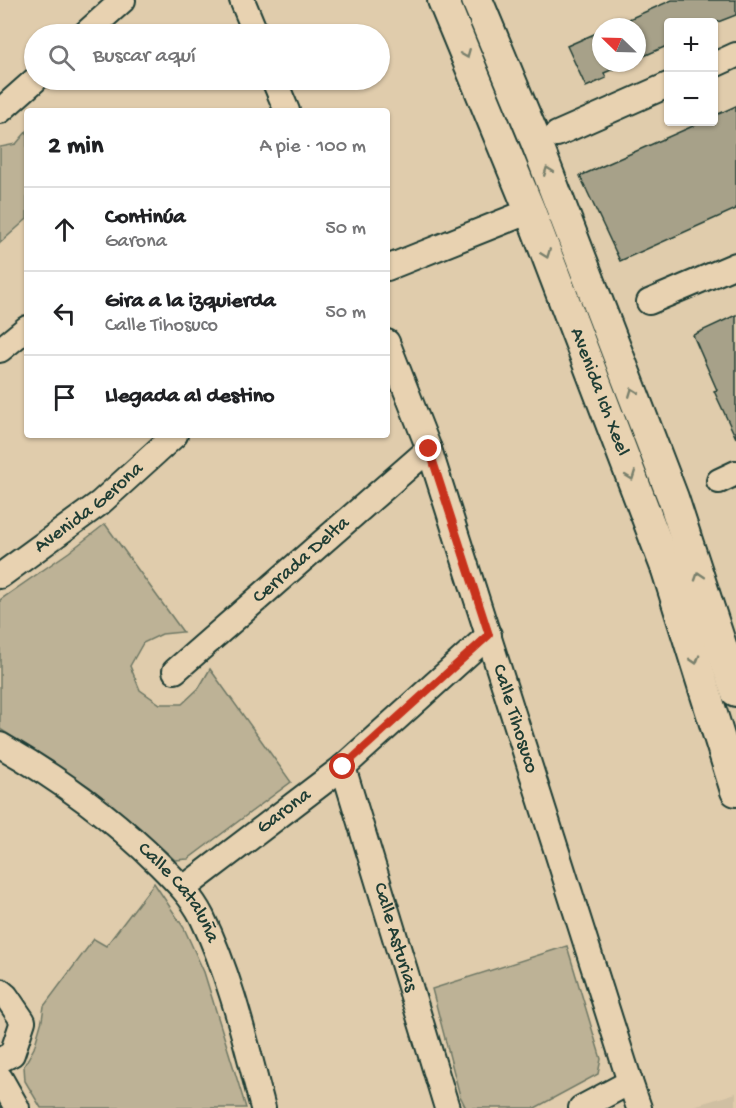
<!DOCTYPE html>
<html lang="es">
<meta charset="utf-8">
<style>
:root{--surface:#fff;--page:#f2f2f2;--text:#202124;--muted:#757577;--line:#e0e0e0}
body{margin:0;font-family:"Gochi Hand",sans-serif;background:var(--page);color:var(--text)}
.controls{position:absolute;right:18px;top:18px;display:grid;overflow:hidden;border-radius:6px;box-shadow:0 2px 4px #0004}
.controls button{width:54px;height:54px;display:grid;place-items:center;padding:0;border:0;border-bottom:2px solid var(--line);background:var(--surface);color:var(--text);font:30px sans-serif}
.compass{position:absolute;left:592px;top:18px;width:54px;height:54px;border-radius:50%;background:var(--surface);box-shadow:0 2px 4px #0004;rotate:293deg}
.stop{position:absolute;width:18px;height:18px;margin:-14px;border:4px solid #c8321e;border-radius:50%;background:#fff}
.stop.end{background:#c8321e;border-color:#fff;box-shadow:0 2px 6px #0008}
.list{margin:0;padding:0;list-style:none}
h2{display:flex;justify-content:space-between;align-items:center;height:78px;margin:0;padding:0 24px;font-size:26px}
h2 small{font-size:20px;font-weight:400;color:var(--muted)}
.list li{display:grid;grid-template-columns:39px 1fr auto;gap:18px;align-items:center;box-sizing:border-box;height:84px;padding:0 24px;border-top:2px solid var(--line)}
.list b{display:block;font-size:22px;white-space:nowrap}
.list p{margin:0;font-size:20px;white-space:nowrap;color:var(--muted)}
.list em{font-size:20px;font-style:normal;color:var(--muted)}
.icon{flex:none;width:33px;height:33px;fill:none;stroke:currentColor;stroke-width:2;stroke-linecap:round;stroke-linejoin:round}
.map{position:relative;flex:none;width:736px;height:1108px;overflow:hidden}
.search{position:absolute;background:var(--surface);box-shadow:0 2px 4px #0004;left:24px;top:24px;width:366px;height:66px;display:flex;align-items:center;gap:15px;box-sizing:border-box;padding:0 21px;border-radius:33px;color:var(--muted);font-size:22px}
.panel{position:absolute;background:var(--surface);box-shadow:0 2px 4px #0004;left:24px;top:108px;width:366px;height:330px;border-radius:6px}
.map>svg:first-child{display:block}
</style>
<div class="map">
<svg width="736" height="1108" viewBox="0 0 736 1108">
<rect width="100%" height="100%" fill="#e0ccac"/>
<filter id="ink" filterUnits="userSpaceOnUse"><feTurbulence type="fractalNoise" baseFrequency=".0167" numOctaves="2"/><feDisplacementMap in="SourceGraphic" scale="12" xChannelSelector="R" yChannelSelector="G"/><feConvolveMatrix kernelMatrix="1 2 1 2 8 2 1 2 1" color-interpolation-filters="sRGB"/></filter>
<g filter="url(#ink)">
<!-- built -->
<path fill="#cfbfa2" d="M 736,1093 L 736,1108 L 687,1108 Z"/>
<!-- green -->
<path fill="#bdb296" stroke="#6e7865" stroke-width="1.5" d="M 27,131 L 27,219 L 0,243 L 0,147 L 16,144 Z
M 105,524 L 183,632 L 162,634 L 143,643 L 130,666 L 140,690 L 160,704 L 182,704 L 199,688 L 210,669 L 291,782 L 188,859 L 175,860 L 144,832 L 90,787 L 0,729 L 0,600 L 69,552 Z
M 154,883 L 184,928 L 204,972 L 246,1108 L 41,1108 L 25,1081 L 24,1066 L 34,1048 L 42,1020 L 44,1006 L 94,939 L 106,946 Z
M 567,946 L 601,1059 L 598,1074 L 535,1108 L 466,1108 L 460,1096 L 432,989 Z"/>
<!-- building -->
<path fill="#a7a189" stroke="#1f3d34" stroke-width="1.5" d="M 672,0 L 736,0 L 736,15 L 718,22 L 669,22 L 669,45 L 637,59 L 637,27 L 611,27 Z
M 601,31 L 601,63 L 628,63 L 604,73 L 606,78 L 586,87 L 567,46 Z
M 736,106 L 736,209 L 620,261 L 580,176 L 702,122 L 714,122 L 714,116 Z
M 736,315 L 736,438 L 714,391 L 717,390 L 693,335 Z"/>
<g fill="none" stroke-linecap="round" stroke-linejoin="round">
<!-- minor casing -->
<g stroke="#1f3d34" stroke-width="28">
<g id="minor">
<path d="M 242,0 L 256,34"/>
<path d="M 85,34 L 123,0"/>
<path d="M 714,65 L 736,55"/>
<path d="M 274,80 L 287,111"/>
<path d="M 0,111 L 35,80"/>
<path d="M 557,134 L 668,85"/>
<path d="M 387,268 L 530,211"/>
<path d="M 649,302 L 736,265"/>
<path id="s1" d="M 387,342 L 429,449 L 630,1082 L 639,1108"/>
<path d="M 0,350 L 27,328"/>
<path d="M 719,481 L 736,473"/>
<path id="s2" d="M 0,576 L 100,503 L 175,435"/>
<path id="s3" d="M 175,671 L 429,449"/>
<path id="s4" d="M 0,745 C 58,778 112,817 160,865 C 176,881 192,897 202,917 C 231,977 246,1044 263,1108"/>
<path id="s5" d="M 343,767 L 447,1108"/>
<path id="s6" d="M 184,888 L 343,767 L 489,635"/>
<path d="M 0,991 L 6,996 L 23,1021 L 12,1054 L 0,1060"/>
<path d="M 0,1078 L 17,1108"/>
<path d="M 581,1108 L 630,1082"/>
</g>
</g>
<!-- tertiary casing -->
<g stroke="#1f3d34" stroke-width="34">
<g id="tertiary">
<path id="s7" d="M 443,0 L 530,211 L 667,570 L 736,791"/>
<path d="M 477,0 L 537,144 L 673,498 L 736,691"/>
</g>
</g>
<!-- minor -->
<use href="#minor" stroke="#e8d2b1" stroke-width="24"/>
<!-- tertiary -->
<use href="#tertiary" stroke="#e8d2b1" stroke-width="30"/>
</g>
<!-- one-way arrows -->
<defs><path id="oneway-chevron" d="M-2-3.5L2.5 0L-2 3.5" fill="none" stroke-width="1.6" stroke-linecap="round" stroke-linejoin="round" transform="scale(1.5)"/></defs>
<g stroke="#79806c">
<use href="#oneway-chevron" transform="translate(466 54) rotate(68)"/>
<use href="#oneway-chevron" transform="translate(548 171) rotate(-111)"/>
<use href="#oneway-chevron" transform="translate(546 254) rotate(69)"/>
<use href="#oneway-chevron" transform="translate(633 392) rotate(-111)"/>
<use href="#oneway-chevron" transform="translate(631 476) rotate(69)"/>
<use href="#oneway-chevron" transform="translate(699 576) rotate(-108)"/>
<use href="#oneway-chevron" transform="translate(695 660) rotate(73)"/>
</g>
</g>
<g fill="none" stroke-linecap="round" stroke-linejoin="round" filter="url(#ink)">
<!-- route -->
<path stroke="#c8321e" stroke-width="8" d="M 343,767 L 489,635 L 429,449"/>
</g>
<g text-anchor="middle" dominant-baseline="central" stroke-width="5" stroke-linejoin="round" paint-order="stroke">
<!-- street labels -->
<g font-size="20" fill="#1f3d34" stroke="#e8d2b1">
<text stroke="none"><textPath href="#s7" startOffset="422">Avenida Ich Xeel</textPath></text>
<text stroke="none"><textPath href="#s2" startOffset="112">Avenida Gerona</textPath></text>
<text stroke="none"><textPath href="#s3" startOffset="168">Cerrada Delta</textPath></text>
<text stroke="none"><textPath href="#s1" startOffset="398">Calle Tihosuco</textPath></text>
<text stroke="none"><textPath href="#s6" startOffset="126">Garona</textPath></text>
<text stroke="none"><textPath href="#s4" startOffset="234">Calle Cataluña</textPath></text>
<text stroke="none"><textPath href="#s5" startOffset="178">Calle Asturias</textPath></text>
</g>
</g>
</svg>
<div class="controls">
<button>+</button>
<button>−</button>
</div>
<svg class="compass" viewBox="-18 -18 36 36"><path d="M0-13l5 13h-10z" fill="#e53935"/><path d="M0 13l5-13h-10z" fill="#757577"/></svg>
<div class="stop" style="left:343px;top:767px"></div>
<div class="stop end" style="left:429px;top:449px"></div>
<div class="search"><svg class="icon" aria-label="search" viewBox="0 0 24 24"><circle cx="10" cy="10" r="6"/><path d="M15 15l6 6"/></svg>Buscar aquí</div>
<section class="panel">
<h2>2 min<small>A pie · 100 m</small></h2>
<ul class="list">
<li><svg class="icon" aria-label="ahead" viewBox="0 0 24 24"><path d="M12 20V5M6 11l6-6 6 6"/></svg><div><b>Continúa</b><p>Garona</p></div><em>50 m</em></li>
<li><svg class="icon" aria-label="left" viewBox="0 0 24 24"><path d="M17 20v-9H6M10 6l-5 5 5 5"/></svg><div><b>Gira a la izquierda</b><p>Calle Tihosuco</p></div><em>50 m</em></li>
<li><svg class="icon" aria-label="arrive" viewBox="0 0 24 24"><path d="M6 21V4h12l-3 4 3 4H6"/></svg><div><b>Llegada al destino</b></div></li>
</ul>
</section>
</div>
